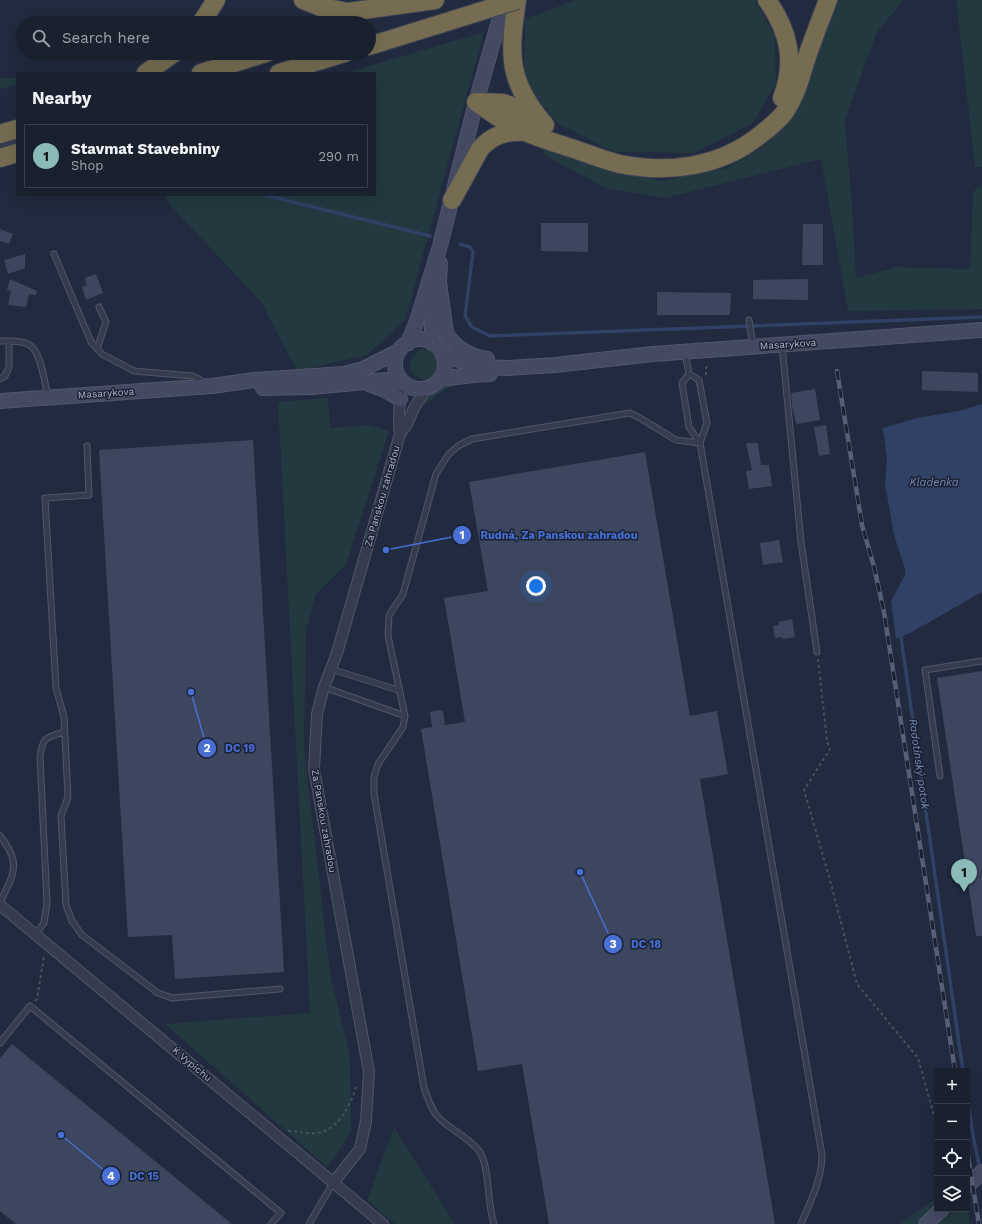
<!DOCTYPE html>
<meta charset="utf-8">
<style>
:root{--surface:#19202e;--page:#222836;--text:#f1f3f6;--muted:#9fa3aa;--line:#373e4a;--accent:#8bbbb9}
body{margin:0;font-family:"Work Sans",sans-serif;background:var(--page);color:var(--text)}
.controls{position:absolute;right:12px;bottom:12px;display:grid;overflow:hidden;border-radius:0px;box-shadow:0 4px 16px #0002}
.controls button{width:36px;height:36px;display:grid;place-items:center;padding:0;border:0;border-bottom:1px solid var(--line);background:var(--surface);color:var(--text);font:20px sans-serif}
.you{position:absolute;left:536px;top:586px;width:14px;height:14px;margin:-10px;border:3px solid #fff;border-radius:50%;background:#1a73e8;box-shadow:0 0 0 6px #1a73e833}
.badge{display:grid;place-items:center;width:26px;height:26px;border-radius:50%;background:var(--accent);color:#111;font-size:13px;font-weight:700}
.pin{position:absolute;translate:-50% -33px;filter:drop-shadow(0 1px 2px #0008)}
.pin::after{content:'';position:absolute;top:21px;width:14px;height:12px;background:inherit;clip-path:polygon(0 0,100% 0,50% 100%)}
.list{margin:0;padding:0;list-style:none}
h2{display:flex;justify-content:space-between;align-items:center;height:52px;margin:0;padding:0 16px;font-size:17px}
h2 small{font-size:13px;font-weight:400;color:var(--muted)}
.list li{display:grid;grid-template-columns:26px 1fr auto;gap:12px;align-items:center;box-sizing:border-box;height:64px;margin:0 8px 8px;padding:0 8px;border:1px solid var(--line);border-radius:0px}
.list b{display:block;font-size:15px;white-space:nowrap}
.list p{margin:0;font-size:13px;white-space:nowrap;color:var(--muted)}
.list em{font-size:13px;font-style:normal;color:var(--muted)}
.icon{flex:none;width:22px;height:22px;fill:none;stroke:currentColor;stroke-width:2;stroke-linecap:round;stroke-linejoin:round}
.map{position:relative;flex:none;width:982px;height:1224px;overflow:hidden}
.search{position:absolute;background:var(--surface);box-shadow:0 4px 16px #0002;left:16px;top:16px;width:360px;height:44px;display:flex;align-items:center;gap:10px;box-sizing:border-box;padding:0 14px;border-radius:22px;color:var(--muted);font-size:15px}
.panel{position:absolute;background:var(--surface);box-shadow:0 4px 16px #0002;left:16px;top:72px;width:360px;height:124px;border-radius:0px}
.map>svg:first-child{display:block}
</style>
<div class="map">
<svg width="982" height="1224" viewBox="0 0 982 1224">
<rect width="100%" height="100%" fill="#212a3e"/>
<!-- green -->
<path fill="#23383f" d="M 576,0 L 755,0 L 775,36 L 776,83 L 753,123 L 694,153 L 614,152 L 557,123 L 524,81 L 525,19 Z
M 837,0 L 904,0 L 877,32 L 845,120 L 853,219 L 856,278 L 897,267 L 970,269 L 973,192 L 982,184 L 982,309 L 848,311 L 821,159 L 666,198 L 605,188 L 546,156 L 541,147 L 661,181 L 727,168 L 755,152 L 779,131 L 798,100 Z
M 956,0 L 982,0 L 982,167 L 975,167 Z
M 484,32 L 405,320 L 367,355 L 297,371 L 261,302 L 170,205 L 164,195 L 375,195 L 375,73 L 345,73 Z
M 0,78 L 17,78 L 17,85 L 0,89 Z
M 421,349 C 448,347 437,390 416,376 C 404,369 411,354 421,349 Z
M 463,382 L 446,389 L 427,403 L 422,404 C 432,390 447,384 463,382 Z
M 328,398 L 330,428 L 369,425 L 389,431 L 346,565 L 316,594 L 306,629 L 304,747 L 330,973 L 350,1056 L 351,1131 L 336,1156 L 327,1167 L 165,1024 L 310,1013 L 278,402 Z
M 394,1127 L 455,1224 L 395,1224 L 367,1200 Z
M 937,1198 L 937,1206 L 916,1224 L 899,1224 Z
M 967,1205 L 970,1224 L 938,1224 L 955,1209 L 967,1209 Z"/>
<!-- water -->
<path fill="#314065" d="M 982,404 L 982,592 L 912,632 L 896,639 L 891,601 L 905,575 L 905,569 L 894,535 L 885,483 L 887,459 L 883,428 L 917,418 L 959,411 Z"/>
<g fill="none" stroke-linecap="round" stroke-linejoin="round">
<!-- stream -->
<path stroke="#314065" stroke-width="3.5" d="M 265,195 L 430,236
M 460,244 L 470,247 L 473,252 L 465,316 L 472,327 L 490,336 L 982,317
M 902,634 L 901,637 L 963,1071
M 967,1096 L 973,1135 L 980,1170"/>
</g>
<!-- building -->
<path fill="#3d465f" d="M 541,223 L 588,223 L 588,252 L 541,251 Z
M 803,224 L 823,224 L 823,265 L 802,265 Z
M 0,229 L 13,234 L 9,244 L 0,241 Z
M 25,254 L 25,268 L 8,274 L 4,260 Z
M 96,274 L 103,293 L 86,300 L 82,287 L 87,285 L 85,278 Z
M 10,279 L 37,291 L 36,295 L 29,294 L 26,307 L 8,305 L 11,291 L 7,290 Z
M 808,279 L 808,300 L 753,299 L 753,280 Z
M 657,292 L 731,293 L 730,315 L 657,315 Z
M 922,371 L 978,373 L 978,392 L 922,390 Z
M 815,389 L 820,420 L 796,424 L 794,413 L 793,414 L 791,393 Z
M 826,425 L 830,454 L 819,456 L 814,427 Z
M 253,440 L 284,972 L 175,979 L 172,935 L 128,937 L 99,450 Z
M 746,443 L 758,443 L 761,465 L 769,465 L 772,486 L 749,489 L 746,471 L 752,470 Z
M 645,452 L 690,716 L 717,711 L 728,774 L 700,779 L 775,1224 L 549,1224 L 522,1064 L 478,1071 L 421,729 L 432,727 L 430,712 L 439,710 L 443,711 L 445,725 L 465,722 L 444,598 L 488,591 L 469,482 Z
M 779,540 L 783,562 L 763,565 L 760,543 Z
M 792,619 L 795,637 L 783,639 L 782,637 L 775,638 L 773,626 L 779,625 L 779,622 Z
M 982,671 L 982,936 L 976,936 L 937,678 Z
M 12,1044 L 232,1224 L 16,1224 L 0,1211 L 0,1058 Z"/>
<g fill="none" stroke-linecap="round" stroke-linejoin="round">
<!-- lane casing -->
<g stroke="#505769" stroke-width="7">
<path id="lane" d="M 0,147 L 17,140
M 54,254 L 91,342 L 102,354 L 134,371 L 193,376 L 206,383
M 749,320 L 753,346
M 0,341 C 9,341 24,340 31,346 C 41,353 45,385 48,397
M 782,345 L 801,542 L 817,652
M 97,349 L 106,322 L 99,307
M 685,352 L 689,374 L 682,383 L 689,427 L 700,443 L 822,1155 C 822,1180 810,1202 801,1224
M 689,374 L 699,380 L 707,423 L 700,443
M 0,379 L 5,376 L 9,367 L 9,341
M 87,446 L 89,495 L 45,498 L 56,688 L 64,717 L 68,797 L 61,816 L 66,905 L 72,921 L 82,935 L 158,993 L 172,998 L 280,989
M 331,669 L 398,690
M 324,687 L 405,716
M 940,776 L 925,670 L 982,661
M 0,836 C 22,863 14,874 0,902
M 35,935 L 44,923 L 47,903 L 40,757 C 43,736 46,738 64,732
M 0,1043 L 30,1006 L 281,1213 L 271,1224
M 309,1224 L 333,1183
M 494,1224 C 487,1204 490,1172 481,1154 C 473,1140 451,1130 439,1118 C 431,1110 428,1099 424,1088 L 374,794 L 374,777 L 378,764 L 403,727 L 405,716 L 388,636 L 389,615 L 403,594 L 436,474 L 448,455 L 458,446 L 472,439 L 630,413 L 640,418 L 676,440 L 700,443"/>
</g>
<!-- street casing -->
<g stroke="#505769" stroke-width="12">
<path id="street" d="M 400,434 C 397,417 402,399 399,382 L 402,380
M 0,905 L 383,1224
M 333,1183 L 360,1149 L 366,1121 L 369,1072 L 314,769 L 317,714 L 324,687 L 337,653 L 400,434 L 407,424 L 414,408 L 427,388"/>
</g>
<!-- secondary casing -->
<g stroke="#505769" stroke-width="16">
<path id="secondary" d="M 440,263 L 439,282 L 446,333 C 455,348 470,356 487,359
M395 364a25 25 0 1 1 50 0a25 25 0 1 1-50 0Z
M 408,343 L 417,321 L 440,246 L 476,102 L 505,0
M 432,343 L 432,321 L 436,296
M 443,355 L 479,367 L 508,368 L 555,365 L 653,354 L 982,330
M 440,379 L 473,375 L 490,374
M 369,384 L 385,390 L 400,399
M 263,388 L 312,387 L 387,380 L 399,382
M 0,401 L 212,386 L 254,380 L 344,374 L 363,369 L 399,351
M 967,1186 L 982,1172
M 926,1224 L 942,1209"/>
</g>
<!-- highway casing -->
<g stroke="#3d4456" stroke-width="20">
<path id="highway" d="M 303,0 L 321,7 L 348,12 L 435,0
M 517,0 C 509,55 507,81 545,125
M 767,0 C 789,31 796,62 782,98
M 201,23 L 216,0
M 369,46 L 440,24
M 146,73 L 174,53
M 201,73 L 266,53
M 279,73 L 345,53
M 476,102 C 485,108 494,115 504,121 C 525,134 550,141 574,149 C 589,154 604,160 620,164 C 668,174 721,167 760,135 C 769,128 778,121 784,113 C 795,98 800,79 805,63 C 812,41 820,21 828,0
M 476,102 L 503,103 L 509,105 L 537,120
M 0,134 L 17,129
M 0,158 L 17,153
M 452,200 L 480,149 C 493,134 507,131 526,132"/>
</g>
<!-- path -->
<path stroke="#41555c" stroke-width="2" stroke-dasharray="3 3" stroke-linecap="butt" d="M 706,375 L 706,368 L 708,364
M 818,659 L 827,741 L 830,749 L 804,790 L 830,880 L 857,984 L 918,1058 L 937,1127
M 35,1001 L 37,999 L 44,956
M 288,1131 C 298,1131 307,1134 317,1133 C 337,1131 351,1105 356,1087"/>
<!-- lane -->
<use href="#lane" stroke="#353c4e" stroke-width="5"/>
<!-- street -->
<use href="#street" stroke="#353c4e" stroke-width="10"/>
<!-- secondary -->
<use href="#secondary" stroke="#434a62" stroke-width="14"/>
<!-- highway -->
<use href="#highway" stroke="#756c51" stroke-width="18"/>
<!-- rail casing -->
<g stroke="#575f76" stroke-width="4.5">
<path id="rail" d="M 837,371 L 862,525 L 874,567 L 884,612 L 955,1071
M 967,1150 L 979,1224"/>
</g>
<!-- rail -->
<use href="#rail" stroke="#1a2133" stroke-width="3" stroke-dasharray="9" stroke-linecap="butt"/>
<!-- highway-bridge casing -->
<g stroke="#3d4456" stroke-width="20" stroke-linecap="butt">
<path id="highway-bridge" d="M 440,24 L 517,0"/>
</g>
<!-- highway-bridge -->
<use href="#highway-bridge" stroke="#756c51" stroke-width="18"/>
</g>
<g text-anchor="middle" dominant-baseline="central" stroke-width="3" stroke-linejoin="round" paint-order="stroke">
<!-- street labels -->
<g font-size="10" fill="#b1b7ca" stroke="#1a2133">
<text transform="translate(788 344) rotate(-4)">Masarykova</text>
<text transform="translate(106 393) rotate(-4)">Masarykova</text>
<text transform="translate(382 496) rotate(-74)">Za Panskou zahradou</text>
<text transform="translate(324 821) rotate(80)">Za Panskou zahradou</text>
<text transform="translate(192 1064) rotate(40)">K Vypichu</text>
</g>
<!-- water labels -->
<g font-size="11" font-style="italic" fill="#7588b4" stroke="#1a2133">
<text x="934" y="482">Kladenka</text>
<text transform="translate(919 764) rotate(82)">Radotínský potok</text>
</g>
</g>
<!-- callouts -->
<path fill="none" stroke="#496ed4" stroke-width="1.5" d="M386 550L462 535M191 692L207 748M580 872L613 944M61 1135L111 1176"/>
<g fill="#496ed4" stroke="#1a2133" stroke-width="1.5">
<circle cx="386" cy="550" r="4"/>
<circle cx="191" cy="692" r="4"/>
<circle cx="580" cy="872" r="4"/>
<circle cx="61" cy="1135" r="4"/>
<circle cx="462" cy="535" r="10"/>
<circle cx="207" cy="748" r="10"/>
<circle cx="613" cy="944" r="10"/>
<circle cx="111" cy="1176" r="10"/>
</g>
<g font-size="12" text-anchor="middle" font-weight="bold" fill="#fff">
<text x="462" y="539">1</text>
<text x="207" y="752">2</text>
<text x="613" y="948">3</text>
<text x="111" y="1180">4</text>
</g>
<g font-size="11" text-anchor="middle" font-weight="bold" fill="#496ed4" stroke="#1a2133" stroke-width="3" stroke-linejoin="round" paint-order="stroke">
<text x="559" y="539">Rudná, Za Panskou zahradou</text>
<text x="240" y="752">DC 19</text>
<text x="646" y="948">DC 18</text>
<text x="144" y="1180">DC 15</text>
</g>
</svg>
<div class="controls">
<button>+</button>
<button>−</button>
<button><svg class="icon" aria-label="locate" viewBox="0 0 24 24"><circle cx="12" cy="12" r="6"/><path d="M12 2v4M12 18v4M2 12h4M18 12h4"/></svg></button>
<button><svg class="icon" aria-label="layers" viewBox="0 0 24 24"><path d="M12 4l9 5-9 5-9-5zM3 14l9 5 9-5"/></svg></button>
</div>
<div class="you"></div>
<div class="pin badge" style="left:964px;top:892px">1</div>
<div class="search"><svg class="icon" aria-label="search" viewBox="0 0 24 24"><circle cx="10" cy="10" r="6"/><path d="M15 15l6 6"/></svg>Search here</div>
<section class="panel">
<h2>Nearby<small></small></h2>
<ul class="list">
<li><span class="badge">1</span><div><b>Stavmat Stavebniny</b><p>Shop</p></div><em>290 m</em></li>
</ul>
</section>
</div>
